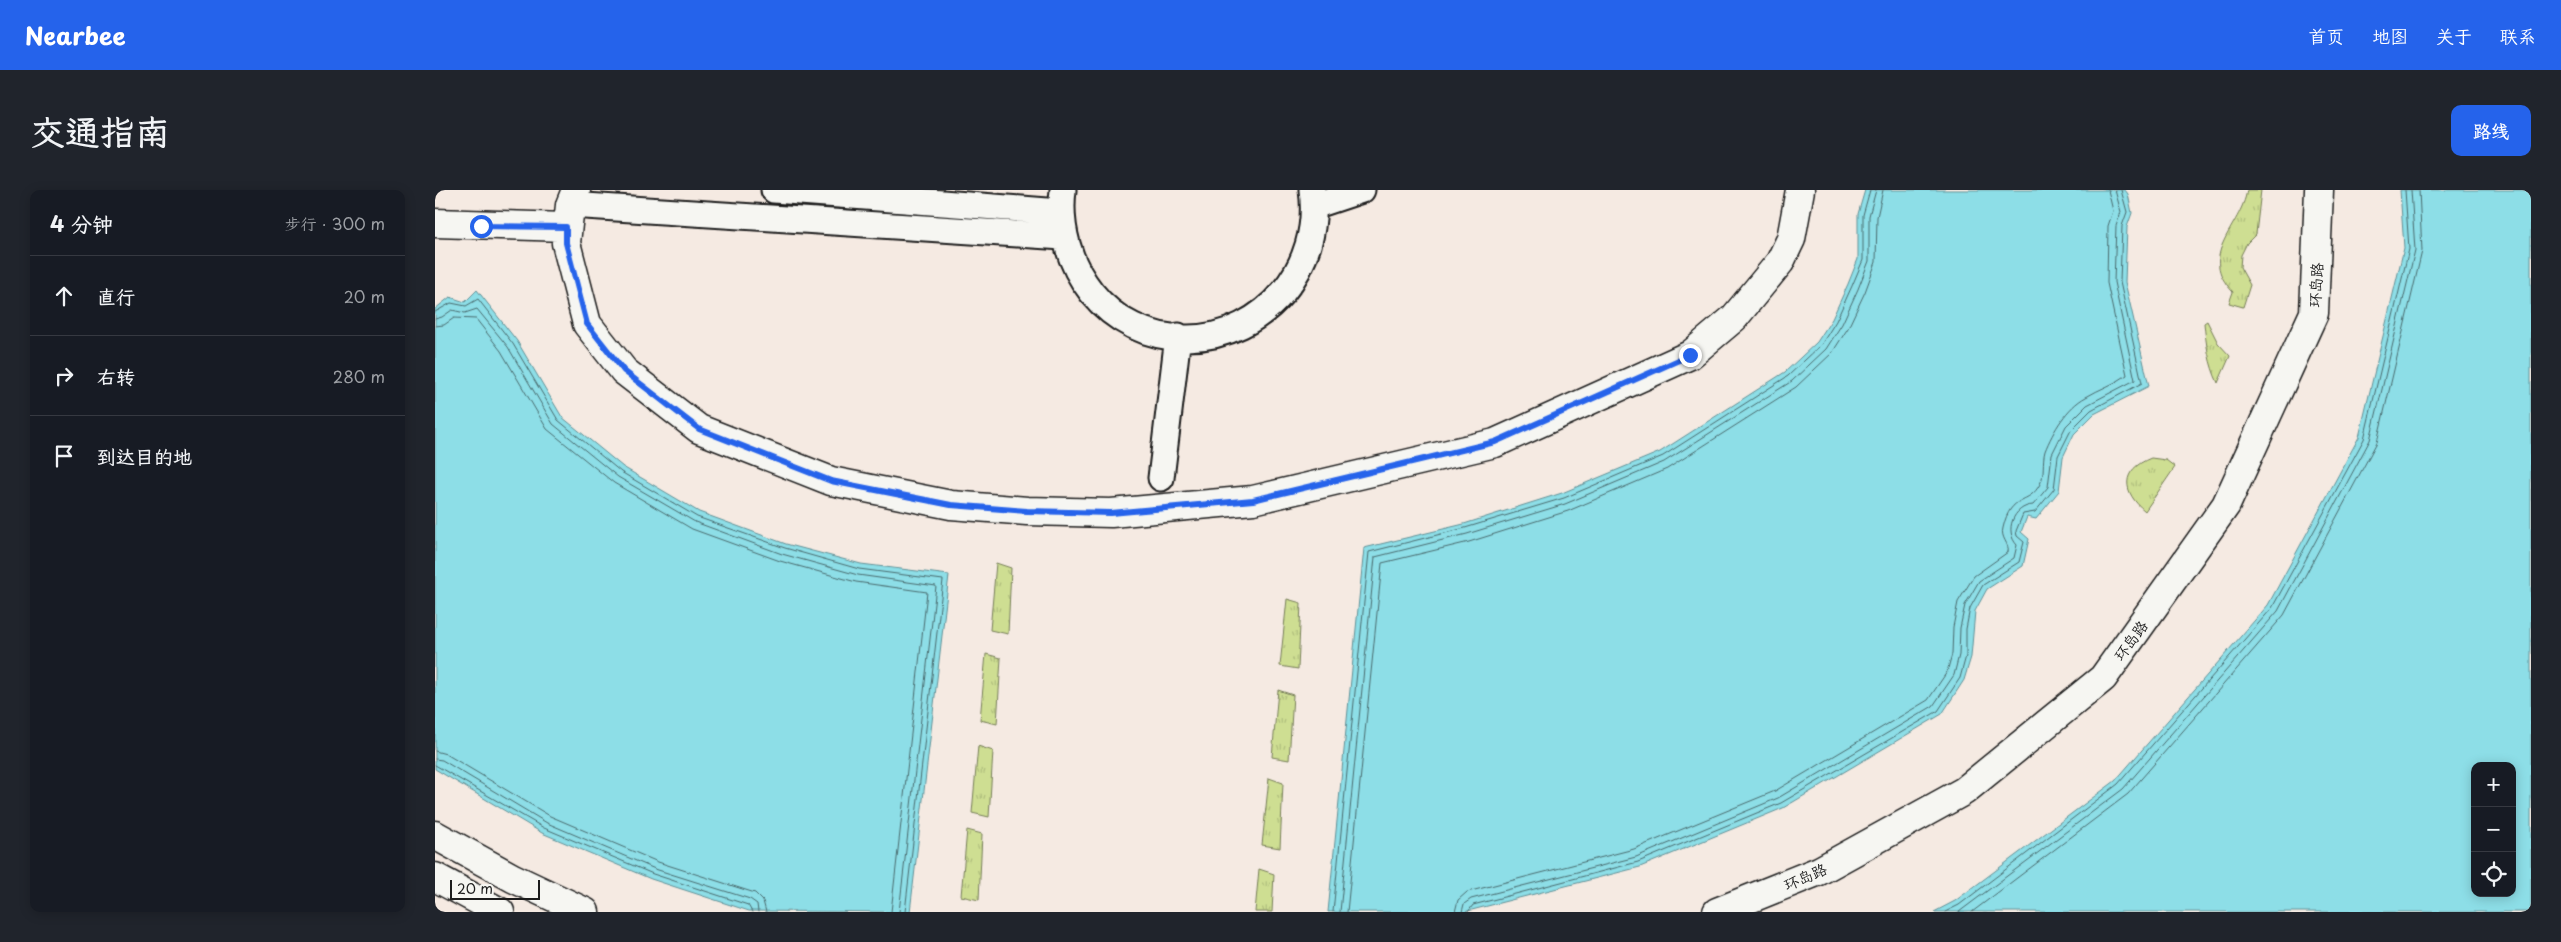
<!DOCTYPE html>
<html lang="zh">
<meta charset="utf-8">
<style>
:root{--surface:#171b24;--page:#20242c;--text:#f1f3f6;--muted:#9ea1a6;--line:#363941;--accent:#2563eb}
body{margin:0;font-family:"Playpen Sans","LXGW WenKai TC",sans-serif;background:var(--page);color:var(--text)}
.controls{position:absolute;right:15px;bottom:15px;display:grid;overflow:hidden;border-radius:10px;box-shadow:0 2px 12px #0003}
.controls button{width:45px;height:45px;display:grid;place-items:center;padding:0;border:0;border-bottom:1px solid var(--line);background:var(--surface);color:var(--text);font:25px sans-serif}
.scale{position:absolute;left:15px;bottom:12px;width:90px;box-sizing:border-box;padding-left:5px;border:2px solid #1c1c1c;border-top:0;font-size:14px;line-height:18px;white-space:nowrap;color:#1c1c1c;-webkit-text-stroke:4px #f6f6f2;paint-order:stroke}
.stop{position:absolute;width:15px;height:15px;margin:-11px;border:4px solid #2563eb;border-radius:50%;background:#fff}
.stop.end{background:#2563eb;border-color:#fff;box-shadow:0 1px 5px #0008}
.list{margin:0;padding:0;list-style:none}
h2{display:flex;justify-content:space-between;align-items:center;height:65px;margin:0;padding:0 20px;font-size:21px}
h2 small{font-size:16px;font-weight:400;color:var(--muted)}
.list li{display:grid;grid-template-columns:32px 1fr auto;gap:15px;align-items:center;box-sizing:border-box;height:80px;padding:0 20px;border-top:1px solid var(--line)}
.list b{display:block;font-size:19px;white-space:nowrap}
.list em{font-size:16px;font-style:normal;color:var(--muted)}
.icon{flex:none;width:28px;height:28px;fill:none;stroke:currentColor;stroke-width:2;stroke-linecap:round;stroke-linejoin:round}
.map{position:relative;flex:none;width:2096px;height:722px;overflow:hidden;border-radius:10px}
header{display:flex;align-items:center;gap:30px;box-sizing:border-box;height:70px;padding:0 25px;background:var(--accent);color:#fff}
header strong{font-size:24px}
nav{display:flex;gap:28px;margin-inline-start:auto;font-size:18px}
.intro{display:flex;align-items:center;justify-content:space-between;box-sizing:border-box;height:120px;padding:0 30px}
h1{margin:0;font-size:35px}
.button{padding:12px 22px;border-radius:10px;background:var(--accent);color:#fff;font-size:18px;font-weight:700}
main{display:flex;gap:30px;padding:0 30px}
aside{flex:1;background:var(--surface);border-radius:10px;box-shadow:0 2px 12px #0003}
.map>svg:first-child{display:block}
</style>
<header>
<strong>Nearbee</strong>
<nav><a>首页</a><a>地图</a><a>关于</a><a>联系</a></nav>
</header>
<div class="intro"><h1>交通指南</h1><a class="button">路线</a></div>
<main>
<aside>
<h2>4 分钟<small>步行 · 300 m</small></h2>
<ul class="list">
<li><svg class="icon" aria-label="ahead" viewBox="0 0 24 24"><path d="M12 20V5M6 11l6-6 6 6"/></svg><div><b>直行</b></div><em>20 m</em></li>
<li><svg class="icon" aria-label="right" viewBox="0 0 24 24"><path d="M7 20v-9h11M14 6l5 5-5 5"/></svg><div><b>右转</b></div><em>280 m</em></li>
<li><svg class="icon" aria-label="arrive" viewBox="0 0 24 24"><path d="M6 21V4h12l-3 4 3 4H6"/></svg><div><b>到达目的地</b></div></li>
</ul>
</aside>
<div class="map">
<svg width="2096" height="722" viewBox="0 0 2096 722">
<defs>
<pattern id="grass-tufts" width="24" height="20" patternUnits="userSpaceOnUse" patternTransform="scale(1.25)"><rect width="24" height="20" fill="#cede92"/><path d="M3 7l-1-3M5 7V3M7 7l1-3M15 17l-1-3M17 17v-4M19 17l1-3" fill="none" stroke="#b0be7d"/></pattern>
</defs>
<rect width="100%" height="100%" fill="#f5eae2"/>
<filter id="ink" filterUnits="userSpaceOnUse"><feTurbulence type="fractalNoise" baseFrequency=".02" numOctaves="2"/><feDisplacementMap in="SourceGraphic" scale="10" xChannelSelector="R" yChannelSelector="G"/><feConvolveMatrix kernelMatrix="1 2 1 2 8 2 1 2 1" color-interpolation-filters="sRGB"/></filter>
<g filter="url(#ink)">
<!-- grass -->
<path fill="url(#grass-tufts)" stroke="#757d57" d="M 1812,0 L 1826,0 L 1821,44 L 1812,53 L 1806,65 L 1805,77 L 1815,95 L 1808,117 L 1794,113 L 1798,102 C 1761,64 1806,38 1812,0 Z
M 1772,131 L 1783,153 L 1795,166 L 1783,193 C 1774,174 1771,154 1769,133 Z
M 1716,268 L 1731,270 L 1740,277 L 1710,321 C 1687,302 1685,280 1716,268 Z
M 561,373 L 576,378 L 573,444 L 555,440 Z
M 852,409 L 866,413 L 863,479 L 845,476 Z
M 551,464 L 566,468 L 562,534 L 545,530 Z
M 843,500 L 858,505 L 854,570 L 837,567 Z
M 543,556 L 558,561 L 554,627 L 537,623 Z
M 834,588 L 848,593 L 845,658 L 827,655 Z
M 532,640 L 547,644 L 544,710 L 526,706 Z
M 824,679 L 839,684 L 837,722 L 820,722 Z"/>
<!-- water -->
<path fill="#8ddee7" stroke="#609096" fill-rule="evenodd" d="M 1430,0 L 1690,0 L 1693,4 L 1697,23 L 1692,37 L 1690,92 L 1714,196 L 1659,224 L 1639,244 L 1628,267 L 1624,301 L 1601,329 L 1592,327 L 1586,342 L 1594,349 L 1588,376 L 1552,399 L 1540,421 L 1536,467 L 1529,490 L 1507,524 L 1348,618 L 1205,677 L 1029,722 L 893,722 L 929,358 L 1029,334 L 1127,303 L 1225,262 L 1350,182 L 1382,152 L 1397,129 L 1413,94 L 1423,69 L 1423,24 Z
M 1965,0 L 2096,0 L 2096,722 L 1499,722 L 1520,711 L 1680,591 L 1833,415 L 1924,247 L 1969,58 ZM 2040,576 L 2077,576 L 2077,703 L 2040,703 Z
M 42,100 L 82,151 L 127,227 L 188,277 L 264,322 L 351,354 L 426,374 L 514,385 L 475,722 L 314,721 L 216,689 L 107,643 L 0,579 L 0,119 L 15,107 L 30,112 Z"/>
<g fill="none" stroke-linecap="round" stroke-linejoin="round">
<!-- shore -->
<path stroke="#496a6d" stroke-width="1" d="M 0,122 L 16,113 L 31,116 L 43,109 L 78,154 L 123,230 L 186,282 L 262,327 L 350,358 L 424,379 L 508,390 L 470,722
M 0,129 L 7,127 L 17,120 L 30,123 L 42,119 L 73,157 L 118,234 L 183,287 L 260,332 L 347,364 L 423,385 L 501,396 L 464,722
M 0,136 L 9,135 L 19,128 L 41,129 L 66,161 L 112,239 L 179,293 L 257,339 L 345,371 L 421,392 L 492,402 L 456,722
M 0,561 L 11,564 L 115,626 L 223,672 L 320,703 L 328,711 L 331,722
M 0,569 L 7,570 L 112,633 L 220,679 L 315,709 L 322,714 L 323,722
M 0,575 L 109,638 L 218,684 L 313,715 L 317,722
M 898,722 L 934,362 L 1030,338 L 1129,308 L 1228,266 L 1353,186 L 1386,155 L 1401,131 L 1417,96 L 1428,70 L 1428,25 L 1435,0
M 905,722 L 940,367 L 1032,344 L 1130,314 L 1229,272 L 1357,191 L 1391,159 L 1407,134 L 1423,99 L 1434,71 L 1434,26 L 1441,0
M 912,722 L 947,373 L 1034,352 L 1133,321 L 1232,279 L 1361,197 L 1397,163 L 1413,138 L 1430,102 L 1441,72 L 1442,27 L 1448,0
M 1020,722 L 1023,710 L 1032,702 L 1199,659 L 1340,601 L 1493,510 L 1512,482 L 1517,464 L 1518,437 L 1523,412 L 1539,386 L 1573,362 C 1575,354 1565,348 1568,338 C 1576,302 1594,316 1605,294 C 1610,285 1607,271 1610,261 C 1618,241 1632,217 1651,207 C 1664,199 1680,194 1692,185 L 1672,93 L 1673,36 L 1678,21 L 1673,0
M 1027,722 L 1029,714 L 1036,709 L 1201,667 L 1343,608 L 1498,516 L 1519,485 L 1524,465 L 1525,438 L 1530,415 L 1544,391 L 1579,368 L 1582,355 C 1569,341 1578,316 1598,315 L 1613,297 L 1617,264 L 1631,236 L 1652,215 L 1700,190 L 1679,92 L 1681,36 L 1686,22 L 1680,0
M 1033,722 L 1038,715 L 1203,672 L 1346,613 L 1503,521 L 1525,488 L 1531,466 L 1531,439 L 1535,418 L 1548,395 L 1584,372 L 1589,352 L 1582,346 L 1581,341 L 1588,324 L 1600,322 L 1619,299 L 1623,266 L 1636,240 L 1656,220 L 1707,193 L 1685,92 L 1687,36 L 1692,22 L 1686,0
M 1510,722 L 1524,715 L 1683,594 L 1837,418 L 1929,249 L 1974,59 L 1970,0
M 1524,722 L 1688,599 L 1843,421 L 1935,250 L 1980,60 L 1976,0
M 1537,722 L 1693,604 L 1849,425 L 1942,252 L 1987,61 L 1984,0"/>
<!-- pedestrian casing -->
<g stroke="#1c1c1c" stroke-width="29">
<path id="pedestrian" d="M 339,0 L 625,22
M 628,0 C 619,75 672,149 753,148 C 830,147 888,76 877,0
M 135,15 L 628,47
M 879,16 L 927,0
M 726,288 L 743,146"/>
</g>
<!-- tertiary casing -->
<g stroke="#1c1c1c" stroke-width="31">
<path id="tertiary" d="M 141,0 L 135,15 L 131,53 L 152,134 L 189,181 L 264,239 L 396,291 L 516,315 L 592,321 L 676,323 L 818,310 L 1060,253 L 1255,165 L 1299,128 L 1345,72 L 1356,49 L 1365,0
M 0,33 L 131,37"/>
</g>
<!-- secondary casing -->
<g stroke="#1c1c1c" stroke-width="31">
<path id="secondary" d="M 1282,722 L 1384,681 L 1529,601 L 1668,488 L 1791,315 L 1879,123 L 1884,0"/>
</g>
<!-- primary casing -->
<g stroke="#1c1c1c" stroke-width="31">
<path id="primary" d="M 0,645 L 78,688 L 150,722
M 0,687 L 65,722"/>
</g>
<!-- pedestrian -->
<use href="#pedestrian" stroke="#f6f6f2" stroke-width="25"/>
<!-- tertiary -->
<use href="#tertiary" stroke="#f6f6f2" stroke-width="28"/>
<!-- secondary -->
<use href="#secondary" stroke="#f6f6f2" stroke-width="28"/>
<!-- primary -->
<use href="#primary" stroke="#f6f6f2" stroke-width="28"/>
</g>
</g>
<g fill="none" stroke-linecap="round" stroke-linejoin="round" filter="url(#ink)">
<!-- route -->
<path stroke="#2563eb" stroke-width="6" d="M 46,36 L 131,37 L 131,53 L 152,134 L 189,181 L 264,239 L 396,291 L 516,315 L 592,321 L 676,323 L 818,310 L 1060,252 L 1255,165"/>
</g>
<g text-anchor="middle" dominant-baseline="central" stroke-width="4" stroke-linejoin="round" paint-order="stroke">
<!-- street labels -->
<g font-size="15" fill="#1c1c1c" stroke="#f6f6f2">
<text transform="translate(1880 95) rotate(-87)">环岛路</text>
<text transform="translate(1695 450) rotate(-54)">环岛路</text>
<text transform="translate(1370 686) rotate(-24)">环岛路</text>
</g>
</g>
</svg>
<div class="controls">
<button>+</button>
<button>−</button>
<button><svg class="icon" aria-label="locate" viewBox="0 0 24 24"><circle cx="12" cy="12" r="6"/><path d="M12 2v4M12 18v4M2 12h4M18 12h4"/></svg></button>
</div>
<div class="scale">20 m</div>
<div class="stop" style="left:46px;top:36px"></div>
<div class="stop end" style="left:1255px;top:165px"></div>
</div>
</main>
